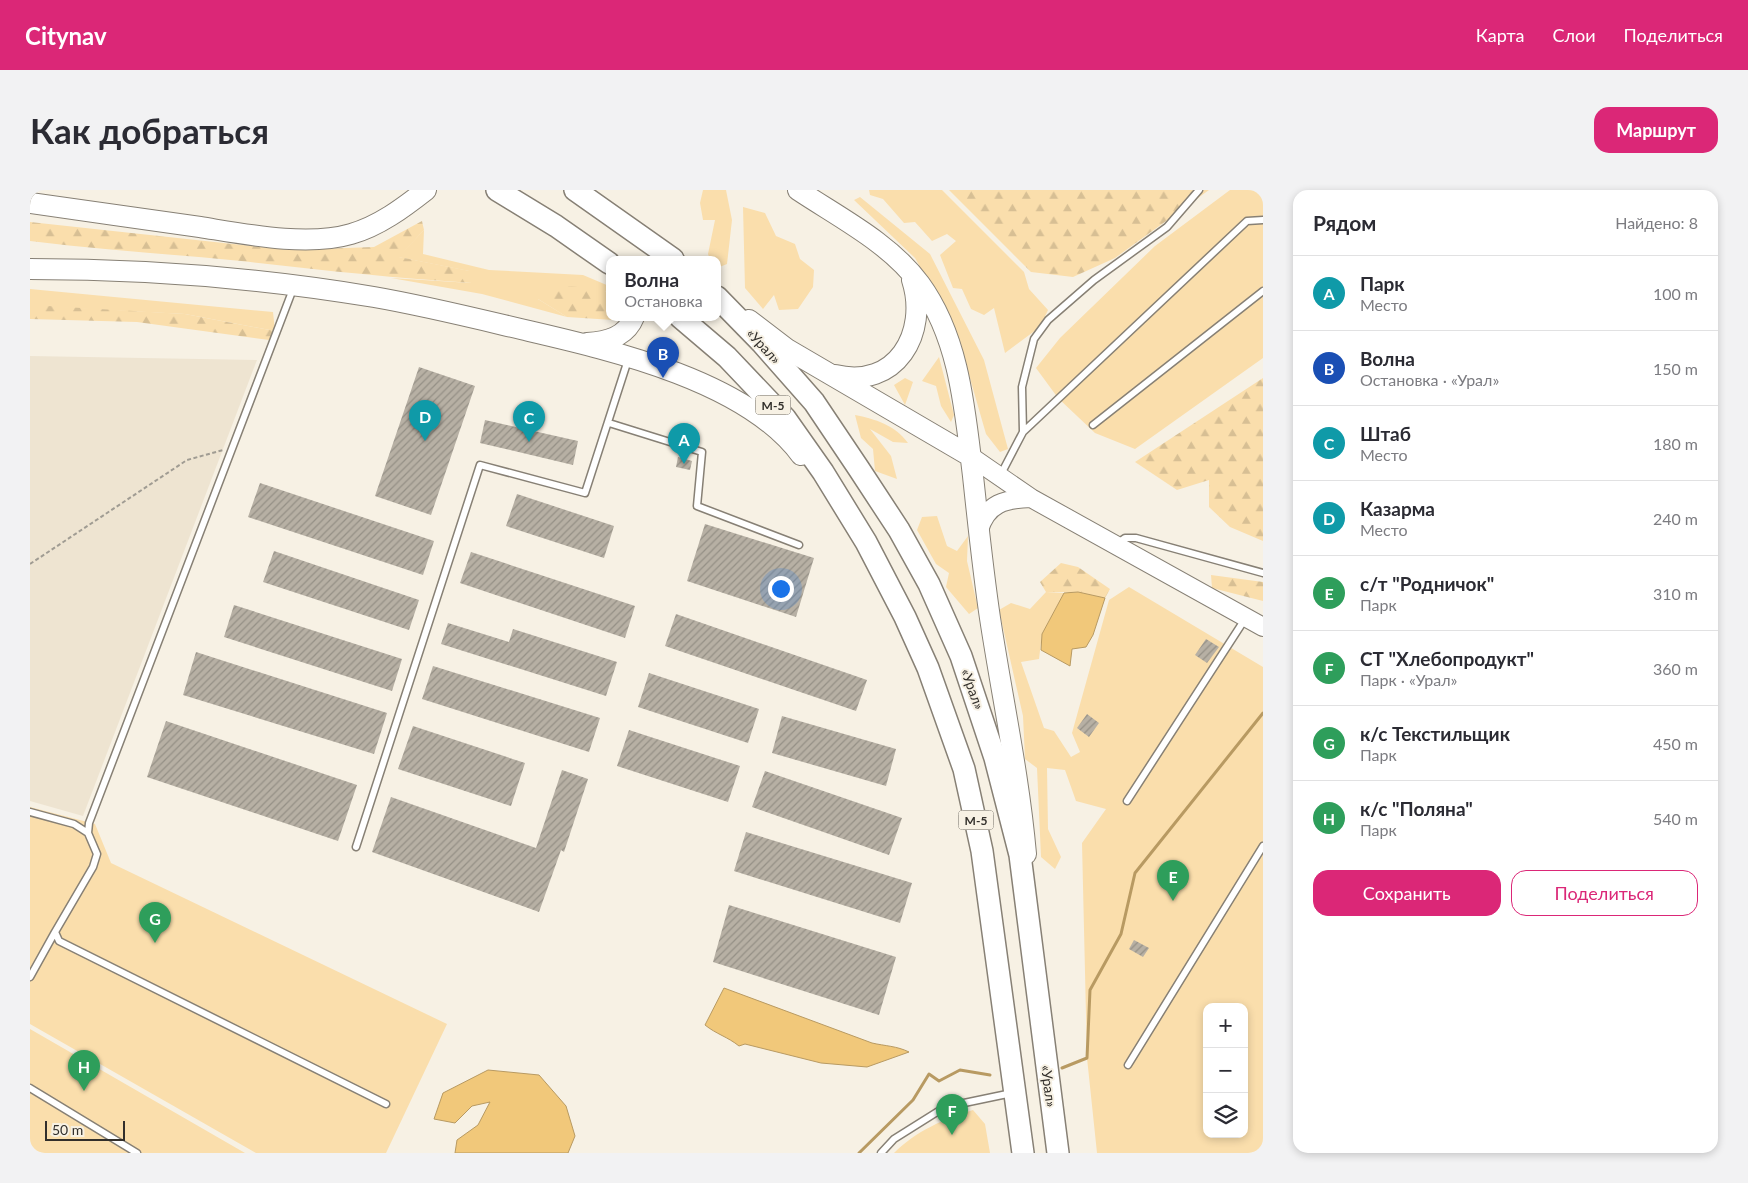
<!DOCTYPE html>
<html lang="ru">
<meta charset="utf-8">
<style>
:root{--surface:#fff;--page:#f2f2f3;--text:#2b2b33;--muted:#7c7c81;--line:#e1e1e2;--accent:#db2777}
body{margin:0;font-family:Lato,sans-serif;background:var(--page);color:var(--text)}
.controls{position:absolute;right:15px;bottom:15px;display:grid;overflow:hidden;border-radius:10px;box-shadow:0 2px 8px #0003}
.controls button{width:45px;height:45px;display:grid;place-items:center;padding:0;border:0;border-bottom:1px solid var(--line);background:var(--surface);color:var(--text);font:25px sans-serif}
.scale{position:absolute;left:15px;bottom:12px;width:80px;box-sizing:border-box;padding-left:5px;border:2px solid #322f2b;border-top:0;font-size:14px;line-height:18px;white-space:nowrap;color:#322f2b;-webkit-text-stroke:4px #f7f1e4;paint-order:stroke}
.you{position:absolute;left:750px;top:398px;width:18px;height:18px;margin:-12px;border:4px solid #fff;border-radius:50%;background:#1a73e8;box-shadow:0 0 0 8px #1a73e833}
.badge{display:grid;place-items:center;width:32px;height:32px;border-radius:50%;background:var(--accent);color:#fff;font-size:16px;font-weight:700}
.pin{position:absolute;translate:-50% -41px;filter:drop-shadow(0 1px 2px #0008)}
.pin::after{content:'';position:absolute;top:26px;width:18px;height:15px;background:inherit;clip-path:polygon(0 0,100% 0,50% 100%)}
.popup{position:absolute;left:576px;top:66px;width:115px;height:65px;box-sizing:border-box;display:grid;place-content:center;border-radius:10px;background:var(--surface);filter:drop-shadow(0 1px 4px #0005);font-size:16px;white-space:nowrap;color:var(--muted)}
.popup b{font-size:19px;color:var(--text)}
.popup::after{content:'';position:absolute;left:50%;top:100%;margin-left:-10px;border:10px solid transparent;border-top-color:var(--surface)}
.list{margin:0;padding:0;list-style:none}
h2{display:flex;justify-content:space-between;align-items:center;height:65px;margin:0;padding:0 20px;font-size:21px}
h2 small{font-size:16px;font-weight:400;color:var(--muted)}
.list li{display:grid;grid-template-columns:32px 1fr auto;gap:15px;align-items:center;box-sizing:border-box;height:75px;padding:0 20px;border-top:1px solid var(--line)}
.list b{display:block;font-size:19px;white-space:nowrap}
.list p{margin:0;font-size:16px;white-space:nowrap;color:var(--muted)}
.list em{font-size:16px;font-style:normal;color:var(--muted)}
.actions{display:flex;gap:10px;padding:15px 20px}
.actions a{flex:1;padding:11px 0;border:1px solid var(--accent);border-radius:15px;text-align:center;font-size:18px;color:var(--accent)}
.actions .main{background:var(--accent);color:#fff}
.icon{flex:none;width:28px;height:28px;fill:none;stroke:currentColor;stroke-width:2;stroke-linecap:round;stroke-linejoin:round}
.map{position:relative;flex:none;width:1233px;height:963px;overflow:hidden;border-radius:15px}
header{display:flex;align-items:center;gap:30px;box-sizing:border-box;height:70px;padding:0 25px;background:var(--accent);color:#fff}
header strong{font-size:24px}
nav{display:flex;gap:28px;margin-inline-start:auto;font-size:18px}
.intro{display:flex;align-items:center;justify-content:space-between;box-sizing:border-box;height:120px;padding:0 30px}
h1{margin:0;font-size:35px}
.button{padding:12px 22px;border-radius:15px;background:var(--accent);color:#fff;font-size:18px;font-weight:700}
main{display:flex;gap:30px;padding:0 30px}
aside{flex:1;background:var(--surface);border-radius:15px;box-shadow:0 2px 8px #0003}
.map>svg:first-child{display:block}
</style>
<header>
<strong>Citynav</strong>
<nav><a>Карта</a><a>Слои</a><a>Поделиться</a></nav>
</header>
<div class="intro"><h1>Как добраться</h1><a class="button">Маршрут</a></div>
<main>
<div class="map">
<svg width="1233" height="963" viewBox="0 0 1233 963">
<defs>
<pattern id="forest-firs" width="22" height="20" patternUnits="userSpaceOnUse" patternTransform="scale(1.25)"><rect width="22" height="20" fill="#fadeac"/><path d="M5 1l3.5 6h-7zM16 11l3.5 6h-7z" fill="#d7bf94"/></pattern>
<pattern id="building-hatch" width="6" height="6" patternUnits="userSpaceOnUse" patternTransform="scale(1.25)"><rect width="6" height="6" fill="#b7b0a4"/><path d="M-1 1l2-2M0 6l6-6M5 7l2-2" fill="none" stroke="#959086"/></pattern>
</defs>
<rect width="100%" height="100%" fill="#f7f1e4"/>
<!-- built -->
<path fill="#eee4d1" d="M 0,166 L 227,170 L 53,626 L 0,611 Z"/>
<!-- green -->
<path fill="#fadeac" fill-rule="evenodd" d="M 673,0 L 696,0 L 702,30 L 697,74 L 687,78 L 687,69 L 680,69 L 678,64 L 685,30 L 673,30 L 670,13 Z
M 839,0 L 912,0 L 994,82 L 999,99 L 1018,120 L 1010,137 L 975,163 L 964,118 L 954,125 L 941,119 L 932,99 L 923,98 L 910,65 L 926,51 L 917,44 L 902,51 L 885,32 L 874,33 L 853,9 L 840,5 Z
M 1200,0 L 1233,0 L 1233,168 L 1105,259 L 1065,243 L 1028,208 L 1006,178 L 1030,148 L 1125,56 Z
M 830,7 L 900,64 L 954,170 L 978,259 L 970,262 L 956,244 L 927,143 L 885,68 L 824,10 Z
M 713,17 L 735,23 L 746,46 L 765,54 L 770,69 L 784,80 L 783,97 L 768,119 L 749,120 L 744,105 L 733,119 L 715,98 Z
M 394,40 L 393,64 L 459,80 L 553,85 L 579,96 L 579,105 L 575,101 L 508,109 L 537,127 L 452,104 L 361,88 L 441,93 L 439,81 L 368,67 Z
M 0,99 L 243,122 L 245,141 L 155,124 L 0,116 Z
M 909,167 L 924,225 L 921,232 L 911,216 L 906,196 L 892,191 Z
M 875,188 L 883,192 L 875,215 L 864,195 Z
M 825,225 C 845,229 865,235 878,253 L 863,252 L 840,239 L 861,266 L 867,289 L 845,281 L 843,259 L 831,248 Z
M 907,326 L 917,356 L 927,361 L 938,346 L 937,371 L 948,418 L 939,424 L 916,397 L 919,383 L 906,374 L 887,340 L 892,327 Z
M 1099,397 L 1233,477 L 1233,963 L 1067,963 L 1057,868 L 1052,653 L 1076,619 L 1046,611 L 1035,580 L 1017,578 L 1018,639 L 1031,667 L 1025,679 L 1011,667 L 1007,578 L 995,569 L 993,526 L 969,420 L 981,413 L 1000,419 L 1016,402 L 1034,403 L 1012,444 L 1009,469 L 991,472 L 1014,538 L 1024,541 L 1041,567 L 1050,562 L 1042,543 L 1079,410 ZM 1177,817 L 1214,817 L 1214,944 L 1177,944 Z
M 0,617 L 65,634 L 81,673 L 417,834 L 356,963 L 226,963 L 0,834 Z
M 0,839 L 215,963 L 0,963 Z
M 943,920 L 955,934 L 960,963 L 864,963 C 886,941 914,929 943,920 Z"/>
<!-- forest -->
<path fill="url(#forest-firs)" d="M 919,0 L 1179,0 L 1085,68 L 1043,87 L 1001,82 Z
M 392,31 L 394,40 L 369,67 L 440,81 L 442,93 C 364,88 288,80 211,71 C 141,64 70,60 0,51 L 0,32 L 259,60 L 344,57 Z
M 542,96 L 575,101 L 579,105 L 579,127 L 588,127 L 583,130 L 537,127 L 508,109 L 509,98 Z
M 0,115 L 155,124 L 245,141 L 239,150 L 107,132 L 0,129 Z
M 1233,188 L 1233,351 L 1200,337 L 1179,317 L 1179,290 L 1147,300 L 1105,272 Z
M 1031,373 L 1048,377 L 1080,399 L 1075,408 L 1048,402 L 1016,402 L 1010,392 Z
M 1181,385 L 1233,392 L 1233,411 L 1182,398 Z"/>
<!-- water -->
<path fill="#f1c87a" stroke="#b89a62" d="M 1048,402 L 1075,408 L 1063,445 L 1056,457 L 1042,459 L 1040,476 L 1011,460 L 1012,444 L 1034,403 Z
M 694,798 L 842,853 C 855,856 867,856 879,862 L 837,877 L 791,873 L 715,854 L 709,856 C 698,847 686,844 675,835 Z
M 458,880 L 509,885 L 536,916 L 545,946 L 538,963 L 425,963 L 427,950 L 448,935 L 460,912 L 442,916 L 425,933 L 404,929 L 413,903 Z"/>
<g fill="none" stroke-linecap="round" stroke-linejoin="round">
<!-- stream -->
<path stroke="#b89a62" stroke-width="3" d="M 1032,878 L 1057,868 L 1060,800 L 1091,744 L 1105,683 L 1233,523
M 829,963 L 883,910 L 899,884 L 909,891 L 930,880 L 960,885"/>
</g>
<!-- building -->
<path fill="url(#building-hatch)" d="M 389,177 L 445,196 L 401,325 L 345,306 Z
M 455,230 L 548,251 L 543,275 L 450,253 Z
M 648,267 L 662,271 L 660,280 L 646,277 Z
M 230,293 L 404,351 L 393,385 L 218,327 Z
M 487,304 L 584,336 L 574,368 L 476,336 Z
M 675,334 L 784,368 L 766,427 L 657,391 Z
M 244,361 L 389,410 L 379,440 L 233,392 Z
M 441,362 L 605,416 L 595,448 L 430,393 Z
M 204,415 L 372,469 L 362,501 L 194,447 Z
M 646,424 L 837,490 L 826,521 L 635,456 Z
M 418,433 L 479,452 L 483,439 L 587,472 L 576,506 L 411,454 Z
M 1176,449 L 1189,457 L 1177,473 L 1165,465 Z
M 166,462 L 357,523 L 344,564 L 153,505 Z
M 403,476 L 570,528 L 559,562 L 392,509 Z
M 619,483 L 729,519 L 718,553 L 608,517 Z
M 1057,524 L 1069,533 L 1059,547 L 1047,538 Z
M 752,526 L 866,559 L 856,596 L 742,563 Z
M 136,531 L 327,595 L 308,651 L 117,587 Z
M 383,536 L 495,573 L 481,616 L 368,579 Z
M 599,540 L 710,576 L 698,612 L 587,576 Z
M 532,580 L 558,589 L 534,662 L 531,660 L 509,722 L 342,662 L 361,607 L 506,658 Z
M 735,581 L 872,628 L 859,665 L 722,617 Z
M 716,642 L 882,693 L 870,733 L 704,681 Z
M 699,715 L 866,767 L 849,825 L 683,772 Z
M 1104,750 L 1119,758 L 1113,767 L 1099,759 Z"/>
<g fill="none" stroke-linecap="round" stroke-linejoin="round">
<!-- service casing -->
<g stroke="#878075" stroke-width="9">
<path id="service" d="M 579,233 L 672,262 L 667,316 L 769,355
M 1063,235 L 1233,101
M 993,242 L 992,197 L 1004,149 L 1018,130 L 1064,90 L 1137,37 L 1169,0
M 970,286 L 993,242 L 1217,31 L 1233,30
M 1088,353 L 1095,348 L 1106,348 L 1233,383
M 1097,611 L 1215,429
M 0,622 L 44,634 L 58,643
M 326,657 L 450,275 L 555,303 L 598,170
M 25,742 L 63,677 L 67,664 L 58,643 L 59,633 L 263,99
M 0,787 L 25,742 L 29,751 L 356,914
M 1098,875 L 1233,656
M 0,898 L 107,963
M 851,963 L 864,949 L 915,917 L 982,903"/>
</g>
<!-- secondary casing -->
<g stroke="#878075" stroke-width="20">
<path id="secondary" d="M 940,266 L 1001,308 L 1233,437
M 949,340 C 957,313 975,309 1001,308"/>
</g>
<!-- primary casing -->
<g stroke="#878075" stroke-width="22">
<path id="primary" d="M 768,0 C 810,28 860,53 890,94 C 930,149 935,221 943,286 C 948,333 953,381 960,428 C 972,507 989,585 996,664
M 0,13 C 57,21 113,29 170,37 C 214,44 277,57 321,44 C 349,36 373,18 396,0
M 0,79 C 115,79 231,88 344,107 C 396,116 448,129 499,141 C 585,161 717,192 771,265
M 719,130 L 757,159 L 940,266
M 557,153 C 577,152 596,147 604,127
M 805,185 C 866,200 899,143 882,90"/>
</g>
<!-- trunk casing -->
<g stroke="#878075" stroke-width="24">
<path id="trunk" d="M 467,0 L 526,36 L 579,73
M 545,0 L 643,69
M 687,107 L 732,153 L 784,212 L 829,279 L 869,340 L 899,394 L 931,466 L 965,568 L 990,665 L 1028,963
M 650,127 L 697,167 L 755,228 L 793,282 L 836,352 L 875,427 L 898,478 L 934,579 L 952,661 L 993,963"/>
</g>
<!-- path -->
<path stroke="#a09c93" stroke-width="2" stroke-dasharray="4 2.5" stroke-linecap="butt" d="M 0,374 L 157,270 L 193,260"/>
<!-- service -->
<use href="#service" stroke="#fff" stroke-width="6"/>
<!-- secondary -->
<use href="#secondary" stroke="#fff" stroke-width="18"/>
<!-- primary -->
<use href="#primary" stroke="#fff" stroke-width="20"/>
<!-- trunk -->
<use href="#trunk" stroke="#fff" stroke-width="21"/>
</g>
<g text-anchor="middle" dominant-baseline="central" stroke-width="4" stroke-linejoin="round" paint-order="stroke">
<!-- shield labels -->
<g fill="#f7f1e4" stroke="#6d6962" stroke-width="1">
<rect x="725.5" y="205.5" width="35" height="19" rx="4"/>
<rect x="928.5" y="620.5" width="35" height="19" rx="4"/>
</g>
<g font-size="12" font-weight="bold" fill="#322f2b">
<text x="743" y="215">М-5</text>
<text x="946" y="630">М-5</text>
</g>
<!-- street labels -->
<g font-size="14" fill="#322f2b" stroke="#f7f1e4">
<text transform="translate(734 156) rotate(47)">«Урал»</text>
<text transform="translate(943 499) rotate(70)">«Урал»</text>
<text transform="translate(1019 896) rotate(83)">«Урал»</text>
</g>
</g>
</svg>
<div class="controls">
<button>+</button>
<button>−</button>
<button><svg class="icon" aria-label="layers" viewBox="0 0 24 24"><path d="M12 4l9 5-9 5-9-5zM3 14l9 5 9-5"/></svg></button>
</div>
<div class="scale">50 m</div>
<div class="you"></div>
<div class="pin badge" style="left:654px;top:274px;background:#0f9aa8">A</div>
<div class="pin badge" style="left:633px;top:188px;background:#1a4fb4">B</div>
<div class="popup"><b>Волна</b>Остановка</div>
<div class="pin badge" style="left:499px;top:252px;background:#0f9aa8">C</div>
<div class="pin badge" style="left:395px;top:251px;background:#0f9aa8">D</div>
<div class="pin badge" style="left:1143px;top:711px;background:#2e9e5b">E</div>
<div class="pin badge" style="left:922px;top:945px;background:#2e9e5b">F</div>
<div class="pin badge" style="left:125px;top:753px;background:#2e9e5b">G</div>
<div class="pin badge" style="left:54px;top:901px;background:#2e9e5b">H</div>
</div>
<aside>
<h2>Рядом<small>Найдено: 8</small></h2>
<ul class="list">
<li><span class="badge" style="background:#0f9aa8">A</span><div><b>Парк</b><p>Место</p></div><em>100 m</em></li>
<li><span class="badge" style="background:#1a4fb4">B</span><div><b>Волна</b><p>Остановка · «Урал»</p></div><em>150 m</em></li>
<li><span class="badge" style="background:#0f9aa8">C</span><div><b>Штаб</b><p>Место</p></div><em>180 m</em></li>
<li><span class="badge" style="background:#0f9aa8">D</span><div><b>Казарма</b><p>Место</p></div><em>240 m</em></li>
<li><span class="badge" style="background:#2e9e5b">E</span><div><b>с/т &quot;Родничок&quot;</b><p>Парк</p></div><em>310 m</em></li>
<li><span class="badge" style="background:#2e9e5b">F</span><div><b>СТ &quot;Хлебопродукт&quot;</b><p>Парк · «Урал»</p></div><em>360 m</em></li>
<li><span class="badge" style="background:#2e9e5b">G</span><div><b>к/с Текстильщик</b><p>Парк</p></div><em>450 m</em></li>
<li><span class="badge" style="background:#2e9e5b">H</span><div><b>к/с &quot;Поляна&quot;</b><p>Парк</p></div><em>540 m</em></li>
</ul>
<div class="actions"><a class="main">Сохранить</a><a>Поделиться</a></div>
</aside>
</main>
